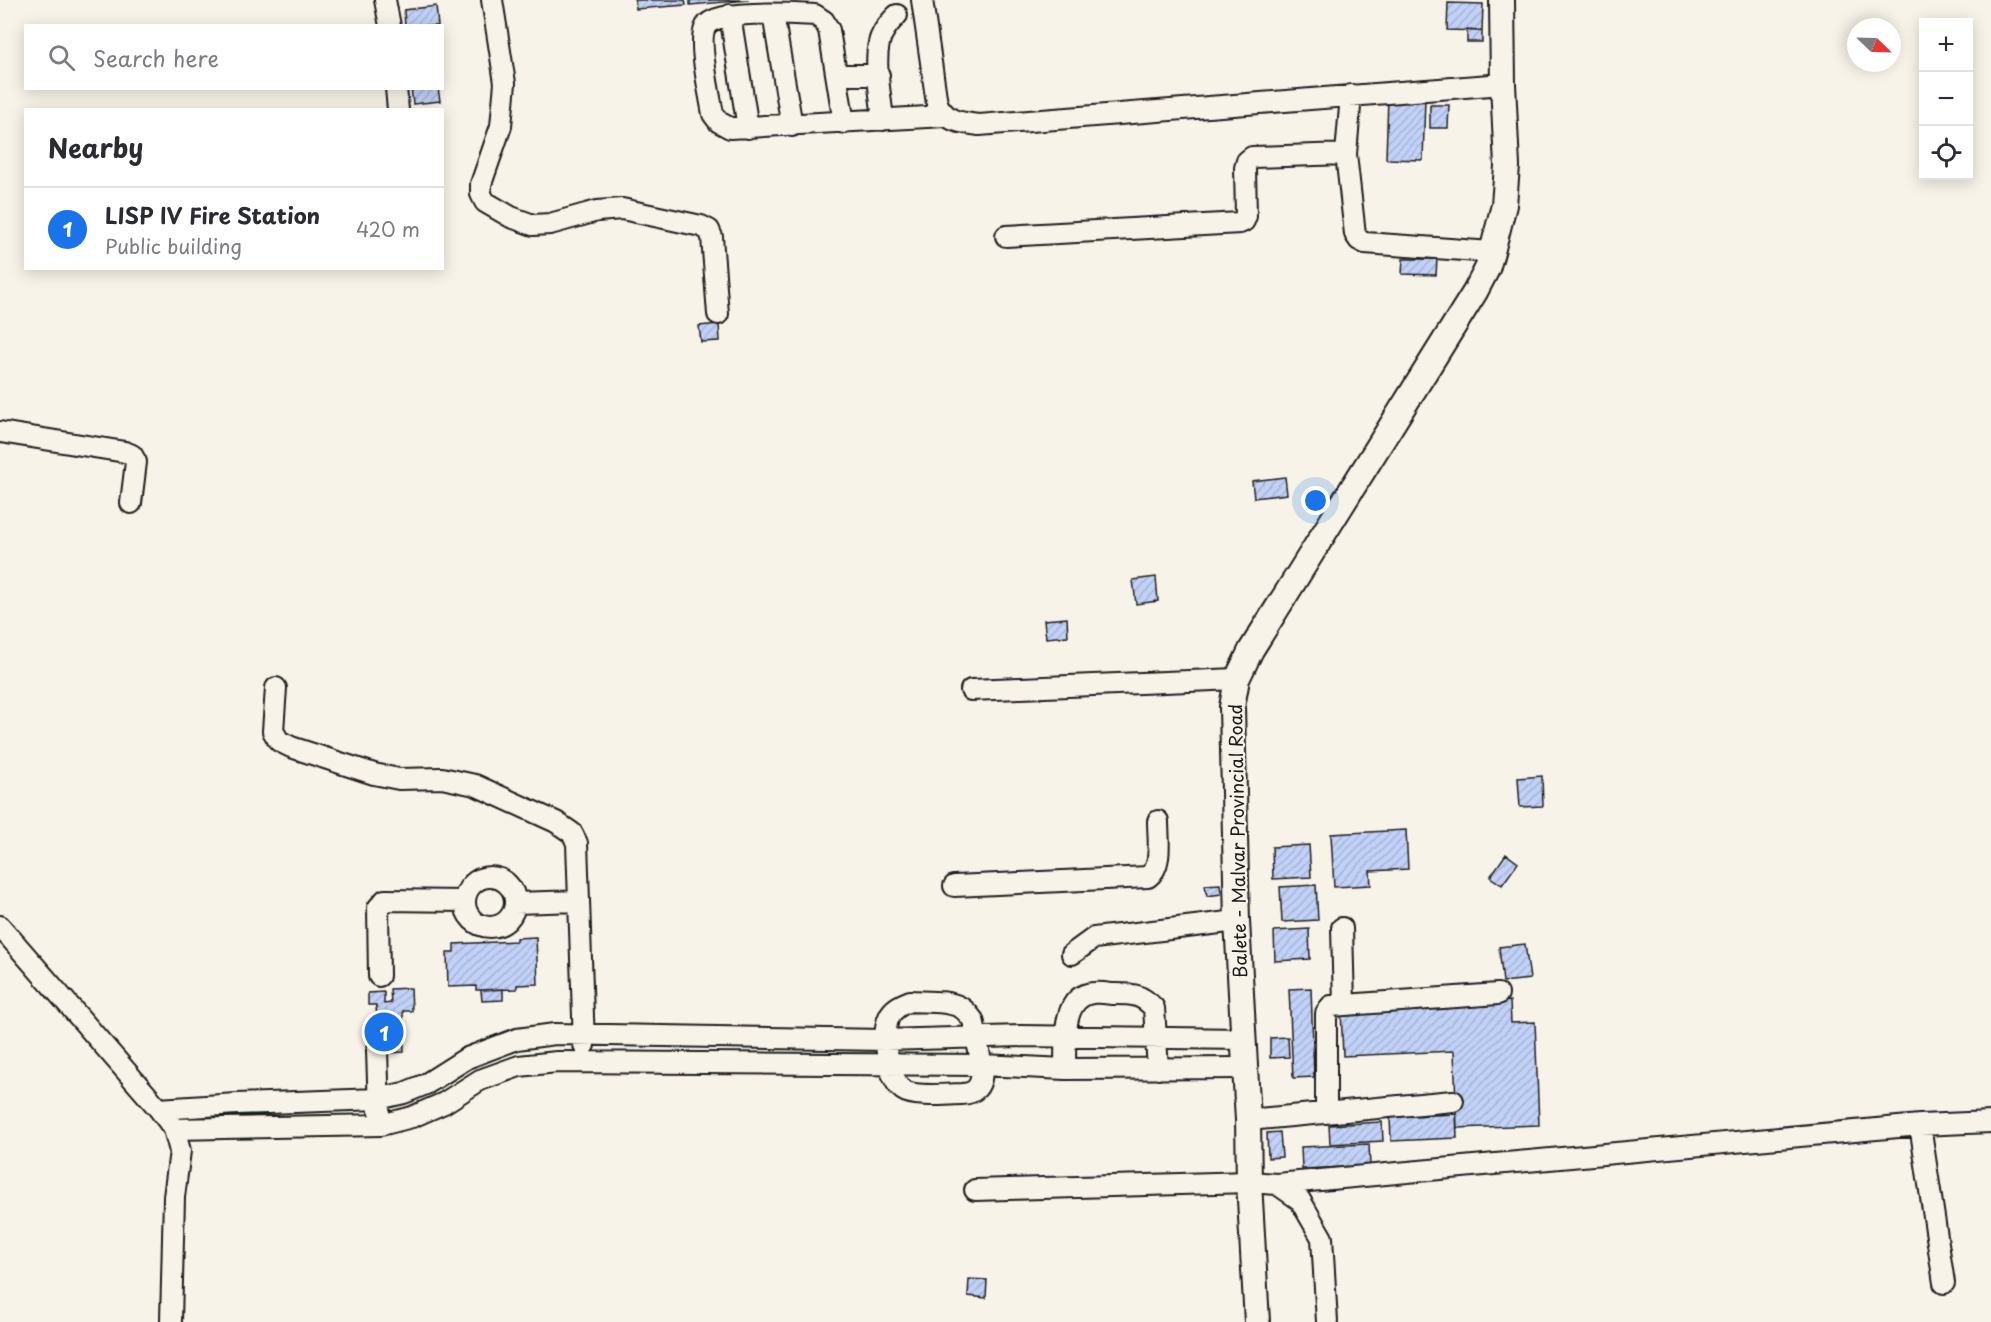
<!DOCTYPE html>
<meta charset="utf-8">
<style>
:root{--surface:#fff;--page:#f2f2f3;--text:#2b2b33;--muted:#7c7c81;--line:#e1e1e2;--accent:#1a73e8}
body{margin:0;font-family:"Playpen Sans",sans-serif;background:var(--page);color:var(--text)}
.controls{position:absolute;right:18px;top:18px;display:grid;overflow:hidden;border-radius:0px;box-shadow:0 3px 15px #0003}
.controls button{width:54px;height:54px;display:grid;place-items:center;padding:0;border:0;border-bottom:2px solid var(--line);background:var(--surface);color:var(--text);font:30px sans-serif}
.compass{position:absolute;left:1847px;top:18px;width:54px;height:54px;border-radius:50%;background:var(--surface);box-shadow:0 3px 15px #0003;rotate:113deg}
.you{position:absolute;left:1316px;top:501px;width:21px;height:21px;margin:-15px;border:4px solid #fff;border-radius:50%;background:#1a73e8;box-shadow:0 0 0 9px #1a73e833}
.badge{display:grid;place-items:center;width:39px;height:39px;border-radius:50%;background:var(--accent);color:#fff;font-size:20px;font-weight:700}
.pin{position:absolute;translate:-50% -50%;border:3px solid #fff;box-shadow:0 2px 6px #0006}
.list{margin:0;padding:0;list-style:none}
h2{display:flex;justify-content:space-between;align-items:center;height:78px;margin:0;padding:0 24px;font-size:26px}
h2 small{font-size:20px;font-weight:400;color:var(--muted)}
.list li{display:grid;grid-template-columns:39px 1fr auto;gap:18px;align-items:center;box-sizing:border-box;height:84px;padding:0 24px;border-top:2px solid var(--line)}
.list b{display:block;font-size:22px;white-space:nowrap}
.list p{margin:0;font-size:20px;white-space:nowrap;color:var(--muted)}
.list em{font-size:20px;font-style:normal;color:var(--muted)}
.icon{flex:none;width:33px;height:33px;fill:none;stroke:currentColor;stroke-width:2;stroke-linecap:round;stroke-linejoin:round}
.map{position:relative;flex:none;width:1991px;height:1322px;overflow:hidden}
.search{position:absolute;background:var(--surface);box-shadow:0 3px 15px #0003;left:24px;top:24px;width:420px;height:66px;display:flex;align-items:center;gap:15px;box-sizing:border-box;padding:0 21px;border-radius:0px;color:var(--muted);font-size:22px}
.panel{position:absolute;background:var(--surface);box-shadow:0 3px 15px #0003;left:24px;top:108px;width:420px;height:162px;border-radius:0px}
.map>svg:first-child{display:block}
</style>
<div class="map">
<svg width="1991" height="1322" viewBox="0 0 1991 1322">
<defs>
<pattern id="building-hatch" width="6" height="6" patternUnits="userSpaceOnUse" patternTransform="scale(1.5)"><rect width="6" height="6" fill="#c1d1f7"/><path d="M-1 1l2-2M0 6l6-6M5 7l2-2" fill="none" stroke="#a5b3d3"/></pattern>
</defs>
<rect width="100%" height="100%" fill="#f7f3e8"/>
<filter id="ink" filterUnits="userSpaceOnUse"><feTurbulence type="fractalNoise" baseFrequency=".0167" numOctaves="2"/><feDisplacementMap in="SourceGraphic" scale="12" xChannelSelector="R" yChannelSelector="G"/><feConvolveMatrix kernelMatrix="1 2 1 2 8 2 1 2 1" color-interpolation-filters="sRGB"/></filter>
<g filter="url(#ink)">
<!-- building -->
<path fill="url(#building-hatch)" stroke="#1c1c1c" stroke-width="1.5" d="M 635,0 L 685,0 L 686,5 L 636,9 Z
M 690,0 L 749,0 L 690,5 Z
M 1448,3 L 1483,4 L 1482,31 L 1447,30 Z
M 436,6 L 438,26 L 405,26 L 404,10 Z
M 1467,30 L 1482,31 L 1482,42 L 1467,42 Z
M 411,88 L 438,88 L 440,101 L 413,104 Z
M 1388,97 L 1425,98 L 1423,160 L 1386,159 Z
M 1430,105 L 1449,105 L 1448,128 L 1430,128 Z
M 1403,259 L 1437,259 L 1436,275 L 1402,274 Z
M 719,324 L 720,341 L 701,342 L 699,326 Z
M 1285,477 L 1287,494 L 1254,498 L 1252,481 Z
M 1156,577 L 1158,601 L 1136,604 L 1133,580 Z
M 1067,618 L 1068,636 L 1046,638 L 1044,620 Z
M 1542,776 L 1543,806 L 1520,807 L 1518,778 Z
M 1406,830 L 1408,869 L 1370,871 L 1371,885 L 1334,887 L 1331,834 Z
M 1309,845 L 1311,877 L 1273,879 L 1272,847 Z
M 1506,854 L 1518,863 L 1502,885 L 1490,877 Z
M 1220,884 L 1221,894 L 1207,896 L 1205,885 Z
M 1316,885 L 1318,920 L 1282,922 L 1280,887 Z
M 1309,929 L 1310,959 L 1275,961 L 1274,931 Z
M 536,937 L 538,984 L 517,985 L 517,989 L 481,990 L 476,990 L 476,986 L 448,987 L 447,952 L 454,952 L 454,944 L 516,941 L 516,938 Z
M 1525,944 L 1530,979 L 1503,982 L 1499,947 Z
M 411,988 L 412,1011 L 403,1011 L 404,1052 L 388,1053 L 387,1020 L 377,1021 L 376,1005 L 368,1005 L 368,993 L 384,992 L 384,1004 L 391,1003 L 390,989 Z
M 1311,988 L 1314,1077 L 1293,1078 L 1289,989 Z
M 503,989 L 503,1000 L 482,1001 L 481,990 Z
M 1510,1001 L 1511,1023 L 1535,1022 L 1539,1125 L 1457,1128 L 1454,1051 L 1343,1056 L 1341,1009 Z
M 1288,1037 L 1289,1057 L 1270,1058 L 1270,1038 Z
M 1456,1114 L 1457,1138 L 1391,1141 L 1390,1117 Z
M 1382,1122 L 1383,1141 L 1330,1144 L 1329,1125 Z
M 1280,1132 L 1282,1157 L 1268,1158 L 1267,1133 Z
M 1369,1144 L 1370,1166 L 1302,1169 L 1301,1147 Z
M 969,1279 L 987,1280 L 986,1298 L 968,1296 Z"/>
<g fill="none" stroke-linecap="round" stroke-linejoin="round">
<!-- minor casing -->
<g stroke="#1c1c1c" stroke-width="24">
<path id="minor" d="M 385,0 L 390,26
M 492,0 L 505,83 L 501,126 L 481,184 L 481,194 L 485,202 L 511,217 L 533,225 L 550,224 L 597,211 L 622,209 L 701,226 L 709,230 L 712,237 L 718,314
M 922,0 L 937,104 C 949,123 958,122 979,125 L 1503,84
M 773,14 L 792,126
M 730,15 L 748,128
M 838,75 L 879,75
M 396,88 L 398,110
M 1351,95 L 1346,154 L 1355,234 L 1359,240 L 1365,243 L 1492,252
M 883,120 C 881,97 874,65 879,43 C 881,32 889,23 897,15
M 844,123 L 829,30 L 824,21 L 815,15 C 795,14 716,9 706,26 C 697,39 710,96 713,114 L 719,122 L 730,128 L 945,116
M 1006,236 L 1240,223 L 1244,221 L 1246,216 L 1245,168 L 1247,161 L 1252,157 L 1346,154
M 0,432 L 125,452 L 132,455 L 136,462 L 131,503
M 276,688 L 273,731 L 279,741 L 291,747 L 374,774 L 399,779 L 442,778 L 475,785 L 556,822 L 572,833 L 577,843 L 584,1045
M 971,690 L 1237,679
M465 902a25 25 0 1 1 50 0a25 25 0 1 1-50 0Z
M 954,886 L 1148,877 C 1163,866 1158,839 1158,821
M 515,903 L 579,901
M 0,926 L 159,1109 L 174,1129 L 381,1125 L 412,1117 L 444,1103 L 480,1080 L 519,1066 L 557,1062 L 982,1065 L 1065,1069 L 1245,1068
M 1342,928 L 1344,1005
M 1072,954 L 1094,938 L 1237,921
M 379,976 L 378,908 L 385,900 L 464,901
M 910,1001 C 925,1002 947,1000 960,1007 C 964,1009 970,1016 973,1020 C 975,1025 975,1033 976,1038 C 980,1056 992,1093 962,1094 C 948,1094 914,1098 903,1090 C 888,1078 881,1034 889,1017 C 893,1008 902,1004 910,1001 Z
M 377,1051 L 379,1111
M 1065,1069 C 1066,1045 1060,996 1093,993 C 1099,992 1105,993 1112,994 C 1131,994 1140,993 1154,1008 L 1158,1069
M 159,1109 L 237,1104 L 378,1099 L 404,1093 L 426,1084 L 467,1058 L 517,1039 L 555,1034 L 885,1040 L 1021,1036 L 1244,1039
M 1326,1113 L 1326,1013 L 1331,1006 L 1498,994
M 1248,1120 L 1453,1101
M 1920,1125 L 1991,1122
M 1277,1184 L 1920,1125 L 1944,1283
M 975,1190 L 1249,1182 L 1277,1184 L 1300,1200 L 1322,1238 L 1327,1322
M 171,1322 L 174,1197 L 180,1151 L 174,1129"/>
</g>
<!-- major casing -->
<g stroke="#1c1c1c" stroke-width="28">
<path id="major" d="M 1257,1322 L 1249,1182 L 1248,1120 L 1237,921 L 1232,707 L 1237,679 L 1251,650 L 1475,292 L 1487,269 L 1492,252 L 1504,205 L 1507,166 L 1503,84 L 1502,0"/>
</g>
<!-- minor -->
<use href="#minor" stroke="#f7f3e8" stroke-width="20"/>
<!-- major -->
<use href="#major" stroke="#f7f3e8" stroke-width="24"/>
</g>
</g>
<g text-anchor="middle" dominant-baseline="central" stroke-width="4.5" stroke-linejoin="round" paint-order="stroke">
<!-- street labels -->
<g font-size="18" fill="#1c1c1c" stroke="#f7f3e8">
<text transform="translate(1237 841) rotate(-91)">Balete - Malvar Provincial Road</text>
</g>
</g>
</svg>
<div class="controls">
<button>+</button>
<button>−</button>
<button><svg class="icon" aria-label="locate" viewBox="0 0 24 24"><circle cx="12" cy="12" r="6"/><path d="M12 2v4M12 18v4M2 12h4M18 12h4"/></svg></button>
</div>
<svg class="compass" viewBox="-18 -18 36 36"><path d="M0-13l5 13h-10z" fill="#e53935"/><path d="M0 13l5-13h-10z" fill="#7c7c81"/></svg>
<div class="you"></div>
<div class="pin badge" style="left:384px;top:1032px">1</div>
<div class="search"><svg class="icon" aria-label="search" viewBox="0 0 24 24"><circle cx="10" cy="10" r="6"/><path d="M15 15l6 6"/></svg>Search here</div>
<section class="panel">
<h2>Nearby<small></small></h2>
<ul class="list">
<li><span class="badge">1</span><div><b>LISP IV Fire Station</b><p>Public building</p></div><em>420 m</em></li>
</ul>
</section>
</div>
